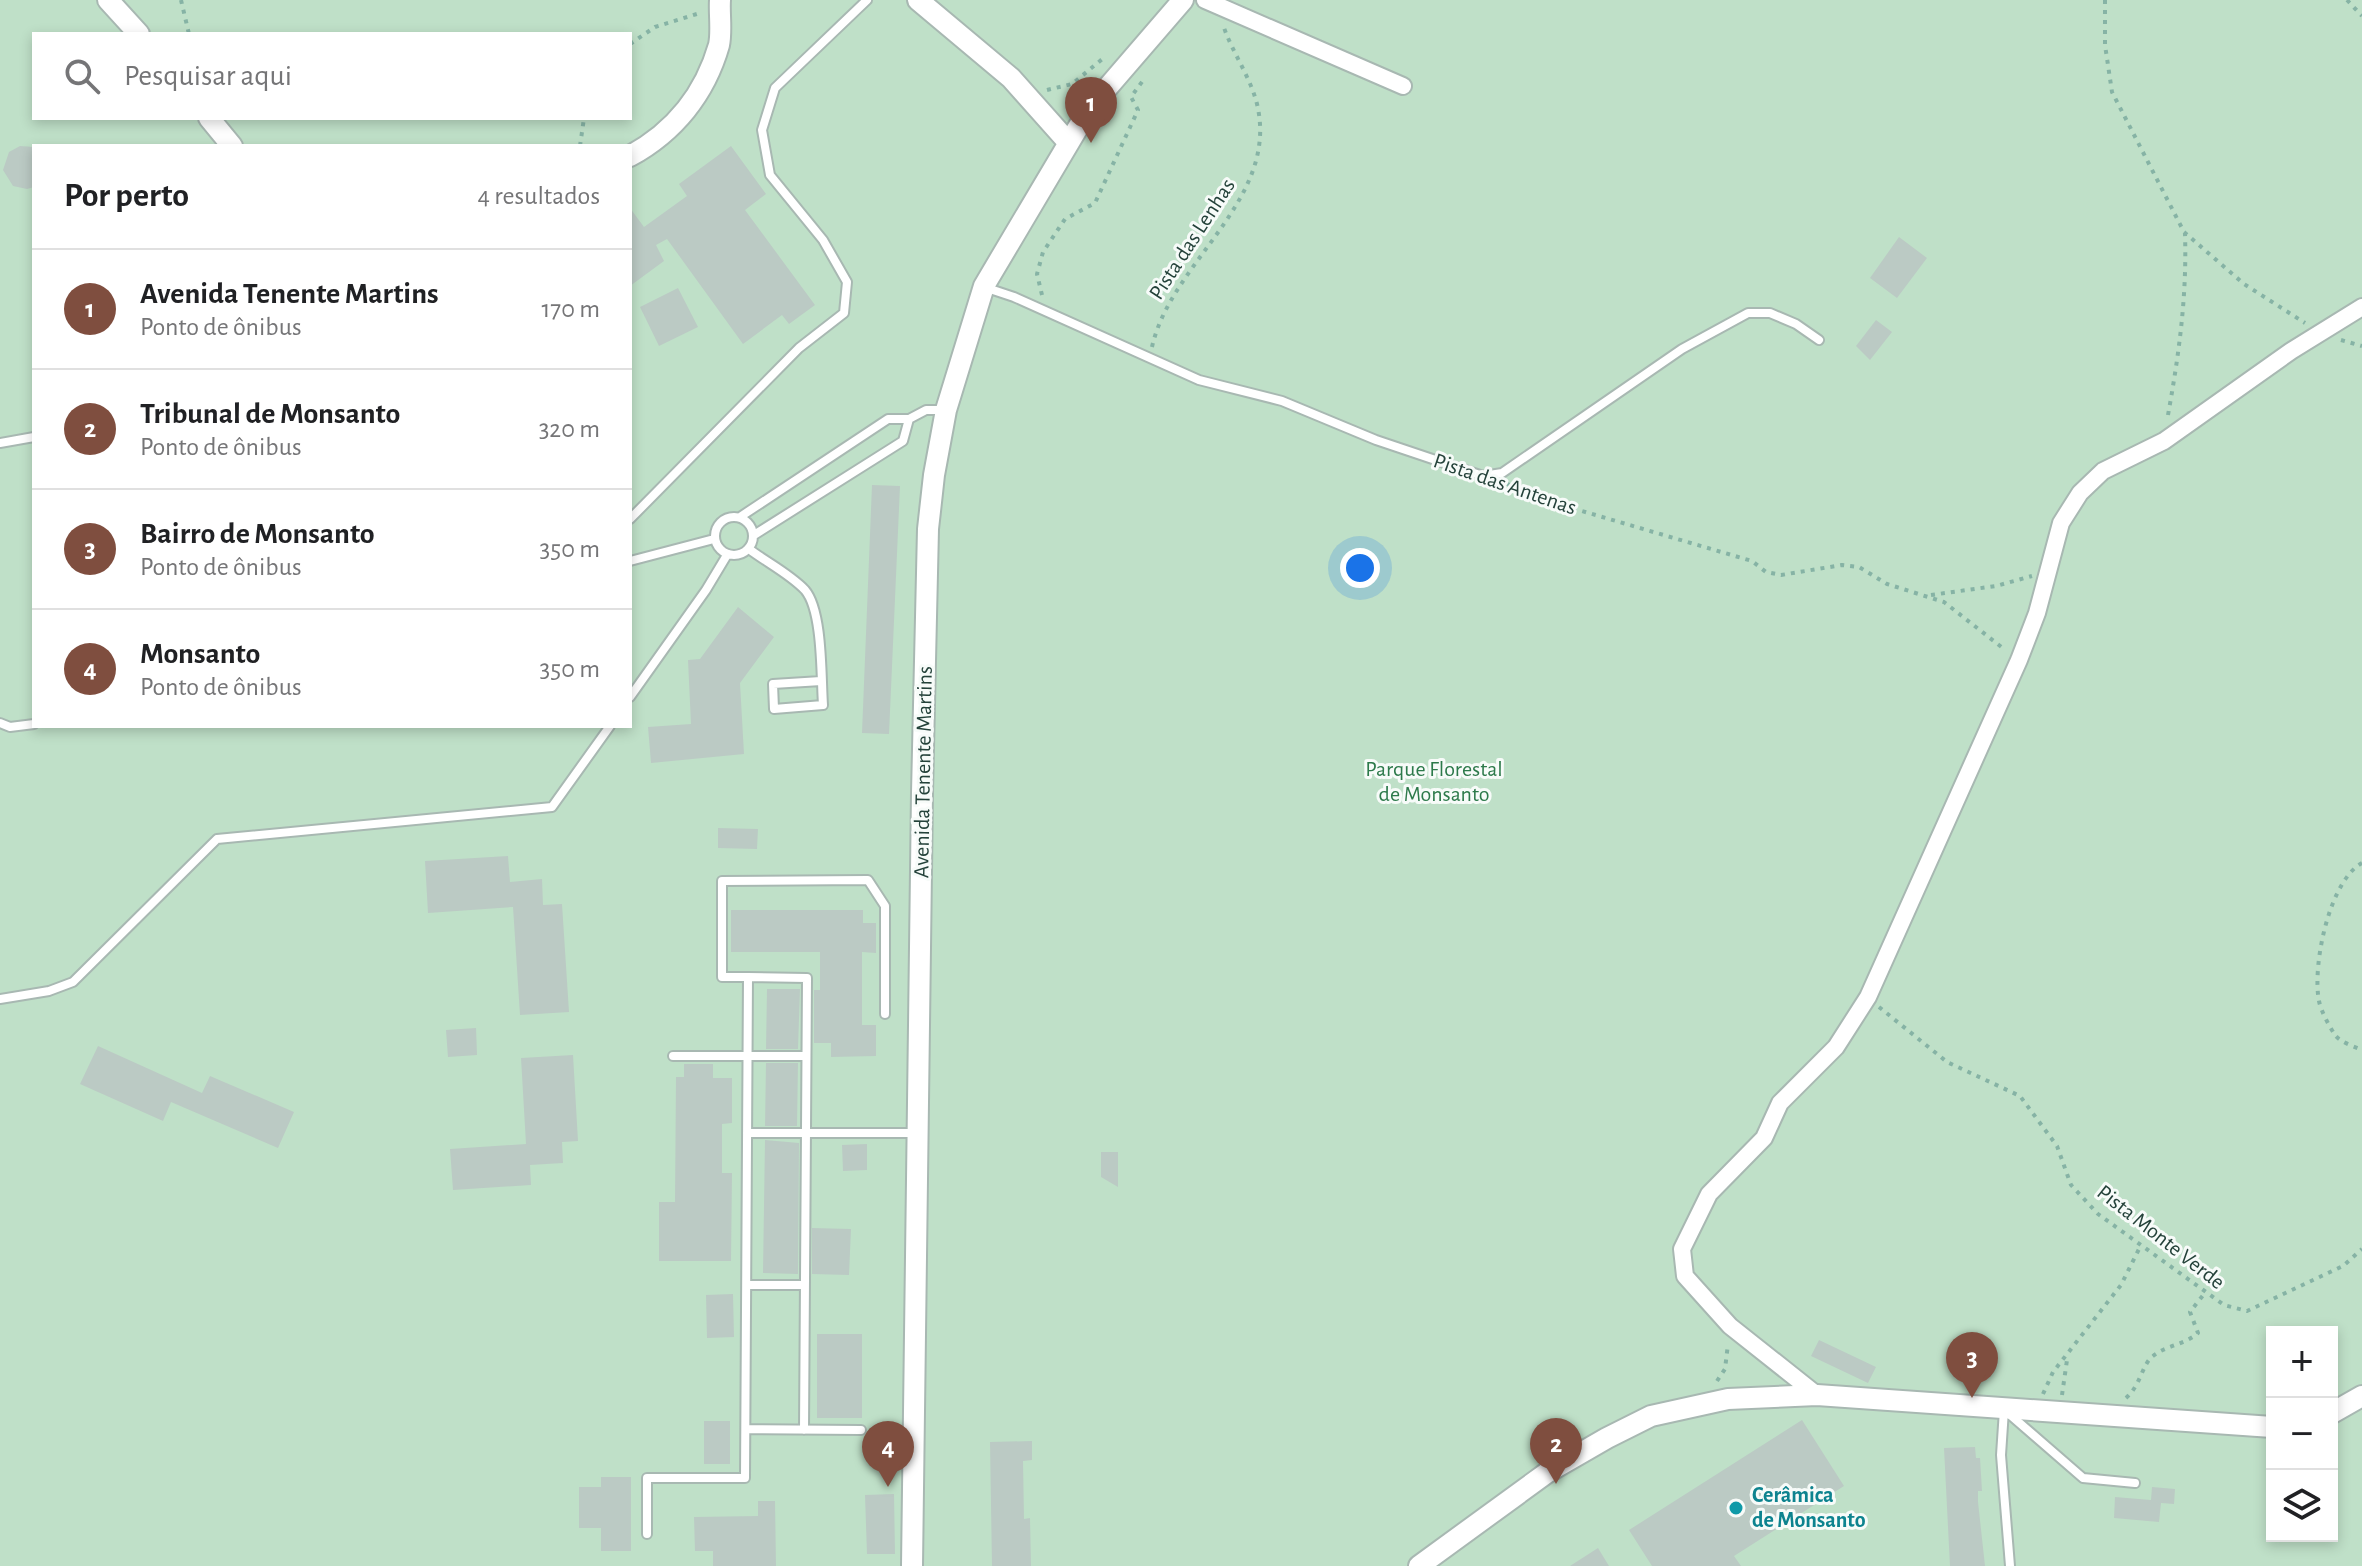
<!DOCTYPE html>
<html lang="pt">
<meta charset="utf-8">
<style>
:root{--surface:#fff;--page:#f2f2f2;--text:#202124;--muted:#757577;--line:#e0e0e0;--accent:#7f4e3f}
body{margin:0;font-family:"Alegreya Sans",sans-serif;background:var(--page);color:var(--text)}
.controls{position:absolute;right:24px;bottom:24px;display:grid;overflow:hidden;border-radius:0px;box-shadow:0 4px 12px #0003}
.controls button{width:72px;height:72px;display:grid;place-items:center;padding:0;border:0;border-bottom:2px solid var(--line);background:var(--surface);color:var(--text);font:40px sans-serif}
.you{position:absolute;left:1360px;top:568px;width:28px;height:28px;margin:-20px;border:6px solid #fff;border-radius:50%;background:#1a73e8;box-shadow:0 0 0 12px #1a73e833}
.badge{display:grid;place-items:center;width:52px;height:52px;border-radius:50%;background:var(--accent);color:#fff;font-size:26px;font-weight:700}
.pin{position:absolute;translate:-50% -66px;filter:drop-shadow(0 2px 4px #0008)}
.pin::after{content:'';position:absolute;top:42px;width:28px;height:24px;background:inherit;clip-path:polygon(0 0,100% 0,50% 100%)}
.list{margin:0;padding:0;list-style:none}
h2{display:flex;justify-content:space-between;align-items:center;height:104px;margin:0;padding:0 32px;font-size:34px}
h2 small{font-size:26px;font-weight:400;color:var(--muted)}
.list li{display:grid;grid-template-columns:52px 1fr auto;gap:24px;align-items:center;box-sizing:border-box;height:120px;padding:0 32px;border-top:2px solid var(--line)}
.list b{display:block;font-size:30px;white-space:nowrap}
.list p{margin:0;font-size:26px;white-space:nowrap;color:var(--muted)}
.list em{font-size:26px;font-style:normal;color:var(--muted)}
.icon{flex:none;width:44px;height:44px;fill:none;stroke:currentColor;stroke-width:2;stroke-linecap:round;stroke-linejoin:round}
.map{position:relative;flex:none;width:2362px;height:1566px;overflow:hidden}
.search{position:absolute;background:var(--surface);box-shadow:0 4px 12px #0003;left:32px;top:32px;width:600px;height:88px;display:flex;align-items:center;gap:20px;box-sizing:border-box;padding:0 28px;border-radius:0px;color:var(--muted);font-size:30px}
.panel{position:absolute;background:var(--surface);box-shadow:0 4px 12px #0003;left:32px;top:144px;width:600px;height:584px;border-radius:0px}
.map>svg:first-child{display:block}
</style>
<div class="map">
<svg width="2362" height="1566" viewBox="0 0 2362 1566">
<rect width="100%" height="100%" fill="#e6efeb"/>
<!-- green -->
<path fill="#bfe0c8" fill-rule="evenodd" d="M 0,0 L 2362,0 L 2362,1566 L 0,1566 ZM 34,34 L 630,34 L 630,118 L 34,118 ZM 34,146 L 630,146 L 630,726 L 34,726 ZM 2272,1332 L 2332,1332 L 2332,1536 L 2272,1536 Z"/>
<!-- building -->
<path fill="#bbcac4" d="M 20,146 L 34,147 L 34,187 L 27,189 L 13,186 L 3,170 L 9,152 Z
M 731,146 L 766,194 L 745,210 L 815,305 L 789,324 L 782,315 L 743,344 L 667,239 L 656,245 L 664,261 L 630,286 L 630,208 L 644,227 L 687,196 L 679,184 Z
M 1899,237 L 1927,258 L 1897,298 L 1870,278 Z
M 678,288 L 698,327 L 659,346 L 640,307 Z
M 1876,320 L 1892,332 L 1870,360 L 1856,346 Z
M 872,485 L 900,486 L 889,734 L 862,733 Z
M 738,607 L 774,637 L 740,683 L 744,754 L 651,763 L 648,727 L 691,724 L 688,660 L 700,659 Z
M 718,828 L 758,829 L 757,849 L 718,848 Z
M 508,856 L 510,882 L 542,879 L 543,905 L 562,904 L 569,1012 L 520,1015 L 513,907 L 428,913 L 425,861 Z
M 731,910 L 863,910 L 863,923 L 876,923 L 876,953 L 862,952 L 862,1025 L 876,1025 L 876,1056 L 831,1057 L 831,1043 L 814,1043 L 814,990 L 820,990 L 820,952 L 731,952 Z
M 767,989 L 800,989 L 798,1049 L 766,1049 Z
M 476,1028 L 477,1055 L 448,1057 L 446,1030 Z
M 98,1046 L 202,1093 L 210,1076 L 294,1112 L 278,1148 L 171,1102 L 163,1121 L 80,1084 Z
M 573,1055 L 578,1141 L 562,1142 L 563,1163 L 530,1165 L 531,1185 L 453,1190 L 450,1149 L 526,1144 L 521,1058 Z
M 766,1063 L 798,1063 L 797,1126 L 765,1126 Z
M 684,1064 L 713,1064 L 713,1078 L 732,1078 L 732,1123 L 722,1124 L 722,1173 L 732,1173 L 731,1261 L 659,1261 L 659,1202 L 675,1202 L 676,1077 L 684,1077 Z
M 765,1140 L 799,1143 L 798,1274 L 763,1273 Z
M 867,1144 L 867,1170 L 843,1171 L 842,1145 Z
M 1101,1152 L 1118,1152 L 1118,1187 L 1101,1177 Z
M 812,1228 L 851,1229 L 849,1275 L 812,1274 Z
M 733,1294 L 734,1337 L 707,1338 L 706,1295 Z
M 817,1334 L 862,1334 L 862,1418 L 817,1418 Z
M 1819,1340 L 1876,1367 L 1868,1383 L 1811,1356 Z
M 1802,1420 L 1844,1486 L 1734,1556 L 1741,1566 L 1652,1566 L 1629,1530 Z
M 704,1421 L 730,1421 L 730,1464 L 704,1464 Z
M 1032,1441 L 1032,1460 L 1023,1461 L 1024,1519 L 1030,1518 L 1031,1566 L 992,1566 L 990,1442 Z
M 1975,1447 L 1976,1458 L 1980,1458 L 1982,1491 L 1978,1491 L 1978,1502 L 1985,1566 L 1950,1566 L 1944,1448 Z
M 601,1477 L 631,1477 L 631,1551 L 601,1551 L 601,1528 L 579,1528 L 579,1487 L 601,1487 Z
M 2152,1487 L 2175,1489 L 2174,1504 L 2161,1503 L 2159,1522 L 2114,1518 L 2115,1497 L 2151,1500 Z
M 894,1494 L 895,1554 L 867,1554 L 865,1495 Z
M 758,1501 L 775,1501 L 776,1566 L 713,1566 L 713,1551 L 695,1551 L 694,1517 L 758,1516 Z
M 1598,1548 L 1609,1566 L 1570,1566 Z"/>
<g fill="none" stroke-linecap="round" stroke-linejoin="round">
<!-- service casing -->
<g stroke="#a8b8b2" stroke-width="12">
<path id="service" d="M 984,287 L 1014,297 L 1199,380 L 1282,401 L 1376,440 L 1483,476 L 1502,473 L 1682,349 L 1748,313 L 1770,313 L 1796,324 L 1819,340
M 909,419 L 926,410 L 945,410
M 0,443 L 34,437
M715 536a19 19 0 1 1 38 0a19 19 0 1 1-38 0Z
M 740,517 L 888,419 L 909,419 L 903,441 L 754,535
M 630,519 L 799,348 L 844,313 L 847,282 L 823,240 L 770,175 L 762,130 L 775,88 L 867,0
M 749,549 C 766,562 790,574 805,590 C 823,611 821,677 823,705 L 774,709 L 773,684 L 821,681
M 630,561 L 714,539
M 630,697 L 706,590 L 727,555
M 0,723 L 10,727 L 34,724
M 748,977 L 722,977 L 722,881 L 868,880 L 885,906 L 885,1014
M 0,999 L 49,991 L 73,982 L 217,839 L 552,807 L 610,726
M 673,1056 L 806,1056
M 747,1133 L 915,1133
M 747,1285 L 805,1285
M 2004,1410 L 2001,1455 L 2010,1566
M 2008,1413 L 2083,1478 L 2135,1483
M 746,1429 L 861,1430
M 647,1534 L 647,1478 L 745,1478 L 748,977 L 807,978 L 804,1430"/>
</g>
<!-- minor casing -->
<g stroke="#a8b8b2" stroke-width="20">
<path id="minor" d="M 1205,0 L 1403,86
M 1817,1395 L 1730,1326 L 1685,1276 L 1682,1249 L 1709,1194 L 1764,1138 L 1780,1103 L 1836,1047 L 1868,997 L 2019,660 L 2037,613 L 2061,523 L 2080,493 L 2103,471 L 2164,441 L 2291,351 L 2362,307"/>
</g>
<!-- tertiary casing -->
<g stroke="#a8b8b2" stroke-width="24">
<path id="tertiary" d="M 108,0 L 139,34
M 918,0 L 1011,78 L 1068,142
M 209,118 L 232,146
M 630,156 C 674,132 705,94 719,45 C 722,31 719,14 720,0
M 2332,1413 L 2362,1396
M 912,1566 L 922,793 L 928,529 L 934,475 L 946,410 L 984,286 L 1089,109 L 1183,0
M 1419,1566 L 1548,1472 L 1607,1438 L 1651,1416 L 1728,1399 L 1817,1395 L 2272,1427"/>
</g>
<!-- path -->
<path stroke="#86b3a5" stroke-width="4" stroke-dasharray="4 6" stroke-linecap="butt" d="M 181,0 L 189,34
M 2105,0 L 2105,45 L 2112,92 L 2184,232 L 2244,284 L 2305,323
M 2347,0 L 2362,16
M 630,44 L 655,27 L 700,13
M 1047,90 L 1072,84 L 1106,56
M 580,146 L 584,118
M 1042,295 L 1037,274 L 1043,252 L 1065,219 L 1095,203 L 1138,110 L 1131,97 L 1144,79
M 2341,340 L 2362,346
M 1152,347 C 1171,261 1280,200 1257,104 C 1250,76 1232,52 1223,25
M 2168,415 C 2179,354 2187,296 2185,234
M 1507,484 L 1582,511 L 1752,561 L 1766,572 L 1781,575 L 1842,565 L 1859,567 L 1887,584 L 1944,602 L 2004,649
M 1931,595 L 1996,586 L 2032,576
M 2362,863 C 2329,881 2312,966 2319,1001 C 2321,1011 2329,1026 2335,1035 C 2340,1042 2353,1046 2362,1050
M 1879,1007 L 1947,1062 L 2020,1096 L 2057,1146 L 2071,1185 L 2098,1214 L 2224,1305 L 2247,1311 L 2343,1266 L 2362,1249
M 1717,1381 L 1725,1369 L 1728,1344
M 2043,1394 L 2053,1372 L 2121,1285 L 2140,1247
M 2062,1395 L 2067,1360
M 2126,1398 C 2141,1385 2142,1364 2153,1356 C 2167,1345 2184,1345 2198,1333 L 2190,1312 L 2204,1294"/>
<!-- service -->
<use href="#service" stroke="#fff" stroke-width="8"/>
<!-- minor -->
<use href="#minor" stroke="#fff" stroke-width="16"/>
<!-- tertiary -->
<use href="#tertiary" stroke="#fff" stroke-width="20"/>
</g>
<!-- markers -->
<circle fill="#0f9aa8" stroke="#f7fbf9" stroke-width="3" cx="1736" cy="1508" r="8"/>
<g text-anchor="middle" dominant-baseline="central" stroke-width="6" stroke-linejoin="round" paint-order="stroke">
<!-- street labels -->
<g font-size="22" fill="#24423a" stroke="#f7fbf9">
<text transform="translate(1192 239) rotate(-57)">Pista das Lenhas</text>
<text transform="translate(1505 484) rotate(19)">Pista das Antenas</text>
<text transform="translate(923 772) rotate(-89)">Avenida Tenente Martins</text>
<text transform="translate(2161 1237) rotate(38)">Pista Monte Verde</text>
</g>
<!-- park labels -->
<g font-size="22" fill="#2d7a4b" stroke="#f7fbf9">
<text x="1434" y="769">Parque Florestal<tspan x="1434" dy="25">de Monsanto</tspan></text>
</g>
<!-- culture labels -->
<g font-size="22" font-weight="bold" fill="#0d838f" stroke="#f7fbf9" text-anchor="start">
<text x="1752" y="1495">Cerâmica<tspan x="1752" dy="25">de Monsanto</tspan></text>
</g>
</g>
</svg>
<div class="controls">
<button>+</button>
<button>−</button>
<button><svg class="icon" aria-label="layers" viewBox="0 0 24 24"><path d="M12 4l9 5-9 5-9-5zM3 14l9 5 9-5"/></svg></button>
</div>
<div class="you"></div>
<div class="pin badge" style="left:1091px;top:143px">1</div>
<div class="pin badge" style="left:1556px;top:1484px">2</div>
<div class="pin badge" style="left:1972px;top:1398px">3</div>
<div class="pin badge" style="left:888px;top:1487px">4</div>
<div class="search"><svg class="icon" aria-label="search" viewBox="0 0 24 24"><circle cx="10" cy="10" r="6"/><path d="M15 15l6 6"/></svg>Pesquisar aqui</div>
<section class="panel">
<h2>Por perto<small>4 resultados</small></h2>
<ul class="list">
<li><span class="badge">1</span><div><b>Avenida Tenente Martins</b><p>Ponto de ônibus</p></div><em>170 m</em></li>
<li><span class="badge">2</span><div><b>Tribunal de Monsanto</b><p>Ponto de ônibus</p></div><em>320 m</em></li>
<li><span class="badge">3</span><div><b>Bairro de Monsanto</b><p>Ponto de ônibus</p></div><em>350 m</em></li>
<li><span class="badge">4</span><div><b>Monsanto</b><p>Ponto de ônibus</p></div><em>350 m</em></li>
</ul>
</section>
</div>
